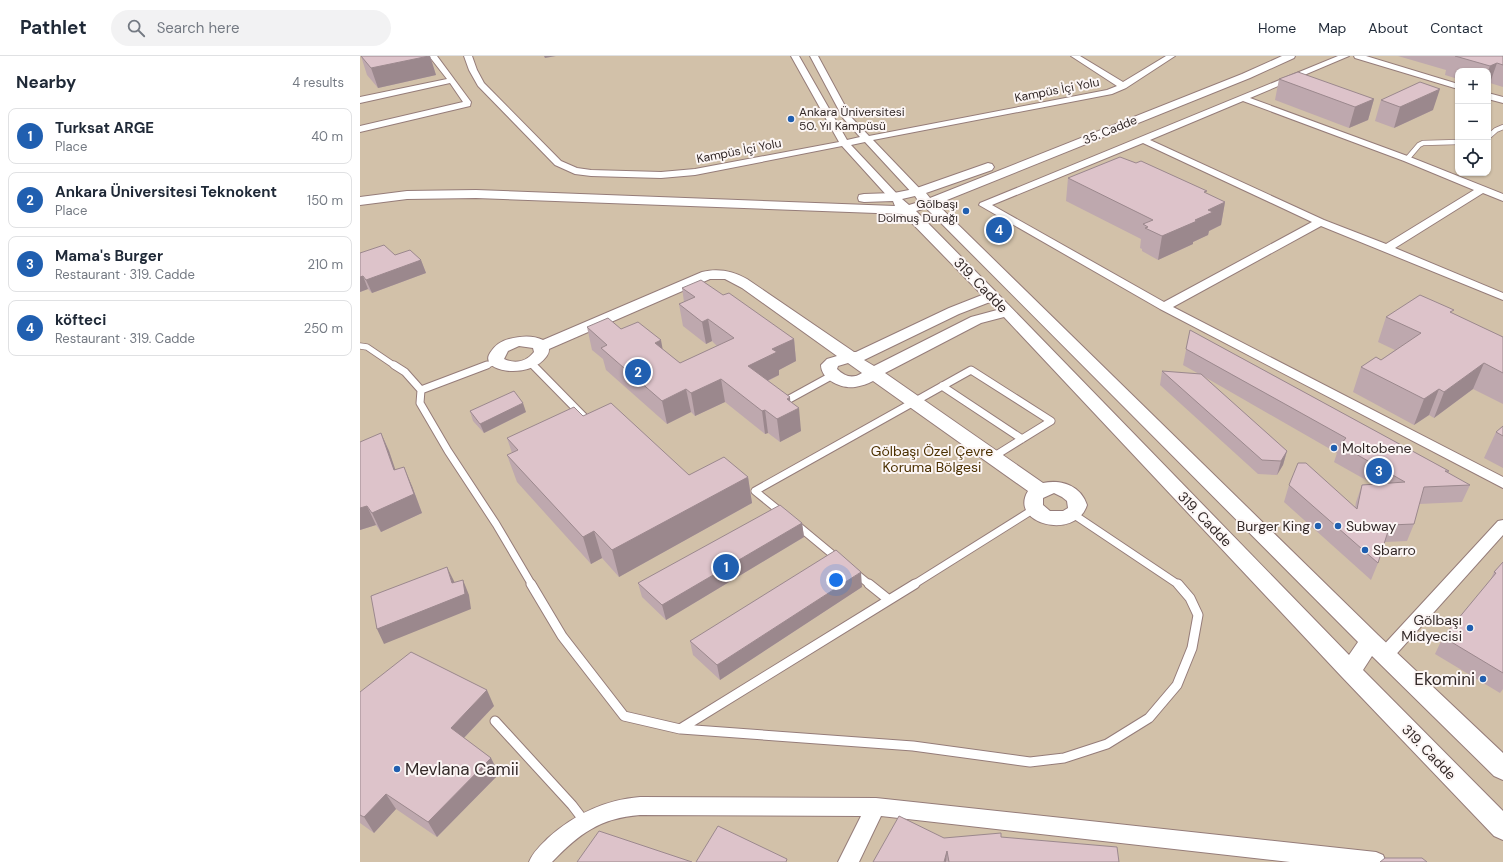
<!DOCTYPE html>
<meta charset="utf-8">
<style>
:root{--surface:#fff;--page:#f2f2f3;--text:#1f2937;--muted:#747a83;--line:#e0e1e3;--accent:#205fb0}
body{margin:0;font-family:"DM Sans",sans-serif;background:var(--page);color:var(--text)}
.controls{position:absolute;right:12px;top:12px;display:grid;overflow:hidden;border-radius:8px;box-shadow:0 1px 3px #0004}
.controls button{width:36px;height:36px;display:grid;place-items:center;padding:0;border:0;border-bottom:1px solid var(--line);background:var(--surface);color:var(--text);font:20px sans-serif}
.you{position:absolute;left:476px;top:524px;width:14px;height:14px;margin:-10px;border:3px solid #fff;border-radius:50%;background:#1a73e8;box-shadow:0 0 0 6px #1a73e833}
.badge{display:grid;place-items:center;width:26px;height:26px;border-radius:50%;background:var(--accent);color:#fff;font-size:13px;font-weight:700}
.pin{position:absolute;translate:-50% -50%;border:2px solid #fff;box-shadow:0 1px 4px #0006}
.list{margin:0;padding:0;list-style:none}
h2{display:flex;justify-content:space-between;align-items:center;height:52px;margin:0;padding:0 16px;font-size:17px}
h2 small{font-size:13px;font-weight:400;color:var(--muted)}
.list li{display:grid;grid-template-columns:26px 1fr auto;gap:12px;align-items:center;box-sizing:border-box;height:56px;margin:0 8px 8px;padding:0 8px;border:1px solid var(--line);border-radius:8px}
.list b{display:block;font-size:15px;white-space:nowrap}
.list p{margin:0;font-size:13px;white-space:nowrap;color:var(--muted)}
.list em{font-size:13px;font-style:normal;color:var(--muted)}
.icon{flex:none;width:22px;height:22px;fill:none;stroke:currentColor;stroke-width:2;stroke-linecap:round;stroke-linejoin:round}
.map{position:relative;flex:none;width:1143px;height:806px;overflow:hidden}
header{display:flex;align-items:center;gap:24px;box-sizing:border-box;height:56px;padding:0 20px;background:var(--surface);border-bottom:1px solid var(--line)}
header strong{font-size:19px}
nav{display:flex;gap:22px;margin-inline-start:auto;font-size:14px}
.search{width:280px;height:36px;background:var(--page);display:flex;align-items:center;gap:10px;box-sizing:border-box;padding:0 14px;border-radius:22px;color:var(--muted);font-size:15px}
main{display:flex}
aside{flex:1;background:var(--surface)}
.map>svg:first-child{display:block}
</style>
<header>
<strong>Pathlet</strong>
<div class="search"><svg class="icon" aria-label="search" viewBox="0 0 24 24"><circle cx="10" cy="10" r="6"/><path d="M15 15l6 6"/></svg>Search here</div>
<nav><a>Home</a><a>Map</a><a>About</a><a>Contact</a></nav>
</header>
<main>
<aside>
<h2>Nearby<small>4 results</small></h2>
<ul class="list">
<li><span class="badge">1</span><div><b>Turksat ARGE</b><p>Place</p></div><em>40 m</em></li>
<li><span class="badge">2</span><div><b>Ankara Üniversitesi Teknokent</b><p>Place</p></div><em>150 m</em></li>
<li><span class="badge">3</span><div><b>Mama's Burger</b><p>Restaurant · 319. Cadde</p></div><em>210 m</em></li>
<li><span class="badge">4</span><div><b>köfteci</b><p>Restaurant · 319. Cadde</p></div><em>250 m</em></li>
</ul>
</aside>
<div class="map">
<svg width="1143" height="806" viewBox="0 0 1143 806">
<rect width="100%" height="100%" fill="#ffe3e0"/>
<!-- green -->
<path fill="#d2c1a9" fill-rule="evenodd" d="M 0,0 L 1143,0 L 1143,806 L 0,806 ZM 1098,15 L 1128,15 L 1128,117 L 1098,117 Z"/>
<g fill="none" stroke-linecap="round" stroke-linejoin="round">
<!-- service-far3 casing -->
<g stroke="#957c79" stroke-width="6">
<path id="service-far3" d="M 1128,81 L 1136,74 L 1143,71
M 1047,103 L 1059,89 L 1063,87 L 1098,86"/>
</g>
<!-- service-far2 casing -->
<g stroke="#957c79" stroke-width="7">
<path id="service-far2" d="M 0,290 L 7,291 L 35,310
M 171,307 L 174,310
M 125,310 L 137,305"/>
</g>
<!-- service-far1 casing -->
<g stroke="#957c79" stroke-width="9">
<path id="service-far1" d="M 34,309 L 45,316 L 61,334
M 127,309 L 61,334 L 60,347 L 88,395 L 136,468 L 172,529
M 173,309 L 230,367
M 582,330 L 662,383
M 422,347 L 473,319
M 422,457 L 395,435 L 611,314 L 691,365 L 633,401
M 713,458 L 819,529
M 437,469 L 478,503
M 494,516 L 510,529
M 553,529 L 674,453"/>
</g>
<!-- service casing -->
<g stroke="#957c79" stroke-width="11">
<path id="service" d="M 171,528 L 202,580 L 264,660 L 320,673 L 529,544
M 509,528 L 529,544 L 555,528
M 135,665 L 212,749 L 225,766
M 321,673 L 553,690 L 670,706 L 704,702 L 747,688 L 789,662 L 817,629 L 832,592 L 838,559 L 830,542 L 818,528"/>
</g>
<!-- minor casing -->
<g stroke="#957c79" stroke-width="2">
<path id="minor" d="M 69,0 L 77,0 L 111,46 L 110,50 L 0,76 L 0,70 L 103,46 L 90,27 L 0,47 L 0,41 L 87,23 Z
M 104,0 L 112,0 L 117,14 L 124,27 L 201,105 L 217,112 L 231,114 L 301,116 L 335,113 L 479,86 L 431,0 L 439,0 L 487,84 L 500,81 L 483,62 L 450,0 L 458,0 L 491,61 L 509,80 L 747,34 L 757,30 L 711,0 L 720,0 L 763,26 L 806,0 L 815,0 L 766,32 L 752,38 L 513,84 L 561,134 L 562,136 L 561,138 L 553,138 L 505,86 L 491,89 L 538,139 L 539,141 L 538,143 L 530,143 L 482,90 L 335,119 L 301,122 L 231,120 L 215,118 L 195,109 L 118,30 L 109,14 Z
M 978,0 L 989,0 L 890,42 L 1050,101 L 1143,138 L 1143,145 L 1123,137 L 1035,192 L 1143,237 L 1143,244 L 961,170 L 813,251 L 1143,421 L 1143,432 L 800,253 L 619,149 L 620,147 ZM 883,45 L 1044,105 L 1114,134 L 1026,188 L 964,164 L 790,84 ZM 783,87 L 952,166 L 804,246 L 632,149 Z
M 994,0 L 1006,0 L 1098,28 L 1098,33 L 995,2 Z
M 1128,37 L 1143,41 L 1143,47 L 1128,43 Z
M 1143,464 L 1143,479 L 1031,604 L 1025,606 L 1019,604 L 1016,599 L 1019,594 L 1138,465 Z
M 280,741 L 516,742 L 1016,796 L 1023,799 L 1026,806 L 930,806 L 521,760 L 499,806 L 478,806 L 501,760 L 280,759 C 240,762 219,778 192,806 L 169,806 C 173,796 181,789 188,782 C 215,758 244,744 280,741 Z"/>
</g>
<!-- tertiary casing -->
<g stroke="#957c79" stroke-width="2">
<path id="tertiary" d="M 922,0 L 935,0 L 934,2 L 890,22 L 577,148 L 1018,579 L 1143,697 L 1143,724 L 1134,720 L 1012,600 L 1003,614 L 1143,755 L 1143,784 L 1134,780 L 982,621 L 644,261 L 621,267 L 525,317 L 683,427 C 702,423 721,430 727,449 C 716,485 648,468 668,435 L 513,325 C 508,328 501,330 495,331 C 482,333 461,324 461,309 L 467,303 L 477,300 L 382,232 L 365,223 L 350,223 L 189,293 C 189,297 188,298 186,301 C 169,324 118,316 130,297 C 135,289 141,285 149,283 C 160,280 173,279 183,284 L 342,216 C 358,212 373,215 387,223 L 494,296 L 496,296 L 589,252 L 622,239 L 543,158 L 116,142 L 47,143 L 0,149 L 0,141 L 47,135 L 116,134 L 535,150 L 533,145 L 504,146 L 499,145 L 498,142 L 499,139 L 504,138 L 534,137 L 554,133 L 628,107 L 632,108 L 634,111 L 632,114 L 566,137 L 570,142 L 882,18 ZM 555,140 L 559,146 L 549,149 L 542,143 ZM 566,152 L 998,586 L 989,599 L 637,237 L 556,155 ZM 630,246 L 637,254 L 611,261 L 514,310 L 504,304 L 599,258 ZM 159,290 L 173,292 L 174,296 C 166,306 155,308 144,303 L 148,295 ZM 488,307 L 502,317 C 493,323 485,321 477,313 L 478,310 ZM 694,437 L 702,441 L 707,445 L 708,452 L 703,455 L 690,455 L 683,449 L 683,442 Z"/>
</g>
<!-- service-far3 -->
<use href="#service-far3" stroke="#fff" stroke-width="4.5"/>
<!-- service-far2 -->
<use href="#service-far2" stroke="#fff" stroke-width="5.5"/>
<!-- service-far1 -->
<use href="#service-far1" stroke="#fff" stroke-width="7"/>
<!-- service -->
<use href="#service" stroke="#fff" stroke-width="9"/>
<!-- minor -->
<use href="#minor" fill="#fff" fill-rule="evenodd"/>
<!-- tertiary -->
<use href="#tertiary" fill="#fff" fill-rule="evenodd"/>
</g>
<!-- wall -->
<path fill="#bea8ae" d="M 1,0 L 70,0 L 76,19 L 18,32 L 7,19 Z
M 1038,0 L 1143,0 L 1143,31 L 1130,27 L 1128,15 L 1098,15 L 1098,23 L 1085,19 L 1086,14 Z
M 919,23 L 1014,43 L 1008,64 L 989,72 L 915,44 Z
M 1021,44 L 1073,54 L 1034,72 L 1015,65 Z
M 776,107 L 865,146 L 861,169 L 849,175 L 848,179 L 833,186 L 833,188 L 798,204 L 782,195 L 782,193 L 780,192 L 781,183 L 706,145 L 708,122 Z
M 0,197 L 35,199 L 61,204 L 66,217 L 12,237 L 8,233 L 0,236 Z
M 322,232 L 363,239 L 434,283 L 436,305 L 419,314 L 419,319 L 408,325 L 430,345 L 441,375 L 420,386 L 408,377 L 405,378 L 365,346 L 335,360 L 331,356 L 307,368 L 246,314 L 243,303 L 232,294 L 227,271 L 261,273 L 302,293 L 320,307 L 357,290 L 352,285 L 346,288 L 323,270 L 319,248 L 324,246 Z
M 1093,258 L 1143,281 L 1143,348 L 1113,333 L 1074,362 L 1069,359 L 1054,369 L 993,336 L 1001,311 L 1021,304 L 1035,294 L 1018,286 L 1026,261 Z
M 830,274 L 1089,415 L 1088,417 L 1110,429 L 1102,446 L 1059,448 L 1054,468 L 1047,485 L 1025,486 L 1018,507 L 1011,524 L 924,446 L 929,429 L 995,452 L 996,446 L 1002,429 L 1013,428 L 974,406 L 977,397 L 843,320 L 927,395 L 923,409 L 917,419 L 898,418 L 800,329 L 802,315 L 839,318 L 823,309 Z
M 110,355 L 166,356 L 124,377 L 113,365 Z
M 1143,370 L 1143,412 L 1124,402 L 1136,376 Z
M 21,377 L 29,395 L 35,414 L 52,430 L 62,457 L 21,476 L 16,469 L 0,474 Z
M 147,382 L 329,419 L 388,421 L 392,447 L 259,521 L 242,502 L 231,508 L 157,426 L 147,399 L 152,397 Z
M 442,467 L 444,481 L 306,564 L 282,541 L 278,527 Z
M 1143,506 L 1143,633 L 1140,637 L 1075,598 L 1083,581 L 1130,525 L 1134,516 Z
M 502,531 L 360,624 L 333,599 L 330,585 Z
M 0,636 L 134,650 L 104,682 L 131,702 L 139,718 L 77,781 L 36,753 L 14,777 L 0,767 Z
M 641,781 L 759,806 L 513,806 L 584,782 Z"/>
<!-- shaded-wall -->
<path fill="#9b888d" d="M 69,0 L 70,0 L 76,19 L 18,32 L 11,12 Z
M 184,0 L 196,0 L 185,2 Z
M 1137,7 L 1130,27 L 1128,28 L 1128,15 L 1130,10 Z
M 1080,33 L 1073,54 L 1034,72 L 1040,51 Z
M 1014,43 L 1008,64 L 989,72 L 995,51 Z
M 865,146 L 861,169 L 849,175 L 848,179 L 833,186 L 833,188 L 798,204 L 802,180 L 835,164 L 848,154 Z
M 61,204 L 66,217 L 12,237 L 6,224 Z
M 3,220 L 8,233 L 0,236 L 0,221 Z
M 348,263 L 352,285 L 346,288 L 342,266 Z
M 434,283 L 436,305 L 419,314 L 419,319 L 392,332 L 388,310 L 412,293 Z
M 301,284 L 305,306 L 295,287 Z
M 1124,307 L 1113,333 L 1074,362 L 1084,336 Z
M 361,323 L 365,346 L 335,360 L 331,337 Z
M 326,333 L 331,356 L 307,368 L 302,345 Z
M 1079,333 L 1069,359 L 1054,369 L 1064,343 Z
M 430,341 L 431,356 L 439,352 L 441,375 L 420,386 L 417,363 L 427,343 Z
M 163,347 L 166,356 L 124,377 L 120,368 Z
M 405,354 L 408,377 L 405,378 L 402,355 Z
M 21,377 L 29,395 L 42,433 L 34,414 Z
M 927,395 L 923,409 L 917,419 L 921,405 Z
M 44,411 L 52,430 L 62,457 L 21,476 L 12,457 Z
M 388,421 L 392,447 L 259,521 L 252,494 Z
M 7,450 L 16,469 L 0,474 L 0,452 Z
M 442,467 L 444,481 L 306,564 L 302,549 Z
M 234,475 L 242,502 L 231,508 L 223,481 Z
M 87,511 L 94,525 L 98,541 L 103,524 L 109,539 L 111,553 L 24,588 L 17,573 L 92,527 Z
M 501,516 L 502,531 L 360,624 L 357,609 Z
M 127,634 L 134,650 L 99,687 L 91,672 Z
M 131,702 L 139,718 L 77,781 L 68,766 Z
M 26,738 L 36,753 L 14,777 L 4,761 Z
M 587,795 L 586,806 L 584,806 Z"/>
<!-- building -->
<path fill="#ddc3ca" stroke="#9b888d" d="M 1,0 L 69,0 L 11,12 Z
M 1095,0 L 1143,0 L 1143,9 L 1137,7 L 1130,10 Z
M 938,16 L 1014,43 L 995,51 L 919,23 Z
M 1060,26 L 1080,33 L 1040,51 L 1021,44 Z
M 760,101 L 776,107 L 781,105 L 847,135 L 844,136 L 865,146 L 848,154 L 853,156 L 835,164 L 837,165 L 802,180 L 785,172 L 788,171 L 783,168 L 793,164 L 708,122 Z
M 24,189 L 35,199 L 50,194 L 61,204 L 6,224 L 3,220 L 0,221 L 0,197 Z
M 341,224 L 363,239 L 369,237 L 434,283 L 412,293 L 417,296 L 388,310 L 430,341 L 427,343 L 439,352 L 417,363 L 405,354 L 402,355 L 361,323 L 331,337 L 326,333 L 302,345 L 241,292 L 247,289 L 227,271 L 248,262 L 261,273 L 278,266 L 301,284 L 295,287 L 320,307 L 374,282 L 348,263 L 342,266 L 319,248 L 335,241 L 322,232 Z
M 1060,239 L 1094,254 L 1090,256 L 1143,281 L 1143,317 L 1124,307 L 1084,336 L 1079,333 L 1064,343 L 1001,311 L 1016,301 L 1021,304 L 1061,277 L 1026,261 Z
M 830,274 L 1089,415 L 1085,415 L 1110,429 L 1064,431 L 1054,468 L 1030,469 L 1018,507 L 929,429 L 938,407 L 946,407 L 997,453 L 1002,429 L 1045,426 L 980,389 L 986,382 L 826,293 Z
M 802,315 L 841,318 L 927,395 L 921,405 L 902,404 Z
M 154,335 L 163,347 L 120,368 L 110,355 Z
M 251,347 L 329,419 L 364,401 L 388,421 L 252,494 L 234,475 L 223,481 L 147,399 L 158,394 L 147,382 L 214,351 L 223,360 Z
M 1143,370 L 1143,380 L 1136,376 Z
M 21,377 L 34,414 L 44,411 L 54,438 L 12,457 L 7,450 L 0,452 L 0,386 Z
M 420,449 L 442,467 L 302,549 L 278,527 Z
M 476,494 L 501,516 L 357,609 L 330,585 Z
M 1143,506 L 1143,617 L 1083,581 L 1136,517 L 1134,516 Z
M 87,511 L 92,527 L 103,524 L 105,538 L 17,573 L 11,540 Z
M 51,596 L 127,634 L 91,672 L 131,702 L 68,766 L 26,738 L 4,761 L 0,759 L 0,636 Z
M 539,760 L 584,782 L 641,777 L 641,781 L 757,791 L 759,806 L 589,806 L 587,795 L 584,806 L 513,806 Z
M 358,770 L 427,803 L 426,806 L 336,806 Z
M 239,775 L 332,806 L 217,806 Z
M 1025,802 L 1062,802 L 1067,806 L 1020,806 Z"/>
<!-- markers -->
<g fill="#205fb0" stroke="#fcf6f5" stroke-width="1.5">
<circle cx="431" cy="63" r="4"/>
<circle cx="606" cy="155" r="4"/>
<circle cx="974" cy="392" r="4"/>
<circle cx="958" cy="470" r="4"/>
<circle cx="978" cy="470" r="4"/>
<circle cx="1005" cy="494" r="4"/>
<circle cx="1110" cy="572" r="4"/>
<circle cx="1123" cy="623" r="4"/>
<circle cx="37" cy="713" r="4"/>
</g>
<g text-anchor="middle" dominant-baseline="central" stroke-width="4" stroke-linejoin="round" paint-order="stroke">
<!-- far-street labels -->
<g font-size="12" fill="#332928" stroke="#fcf6f5">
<text transform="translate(697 34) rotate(-11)">Kampüs İçi Yolu</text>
<text transform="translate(750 74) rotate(-22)">35. Cadde</text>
<text transform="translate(379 95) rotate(-11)">Kampüs İçi Yolu</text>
</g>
<!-- far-poi labels -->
<g font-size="12" fill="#332928" stroke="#fcf6f5" text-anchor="start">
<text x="439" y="56">Ankara Üniversitesi<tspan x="439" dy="14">50. Yıl Kampüsü</tspan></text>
<text x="598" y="148" text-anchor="end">Gölbaşı<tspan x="598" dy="14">Dolmuş Durağı</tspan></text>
</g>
<!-- street labels -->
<g font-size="14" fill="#332928" stroke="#fcf6f5">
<text transform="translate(621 229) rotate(46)">319. Cadde</text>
<text transform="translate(845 463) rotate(46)">319. Cadde</text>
<text transform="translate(1069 696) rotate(46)">319. Cadde</text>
</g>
<!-- poi labels -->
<g font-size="14" fill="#332928" stroke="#fcf6f5" text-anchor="start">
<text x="982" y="392">Moltobene</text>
<text x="950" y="470" text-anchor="end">Burger King</text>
<text x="986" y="470">Subway</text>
<text x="1013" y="494">Sbarro</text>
<text x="1102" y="564" text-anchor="end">Gölbaşı<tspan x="1102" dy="16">Midyecisi</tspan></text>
</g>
<!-- park labels -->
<g font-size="14" fill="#4b3000" stroke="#fcf6f5">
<text x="572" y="395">Gölbaşı Özel Çevre<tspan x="572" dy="16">Koruma Bölgesi</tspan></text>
</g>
<!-- near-poi labels -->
<g font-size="17" fill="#332928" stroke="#fcf6f5" text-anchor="end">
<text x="1115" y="623">Ekomini</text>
<text x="45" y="713" text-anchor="start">Mevlana Camii</text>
</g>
</g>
</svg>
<div class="controls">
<button>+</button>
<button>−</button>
<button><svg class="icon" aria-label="locate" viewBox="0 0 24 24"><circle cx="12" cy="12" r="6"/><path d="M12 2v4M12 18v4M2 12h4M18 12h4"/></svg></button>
</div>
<div class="you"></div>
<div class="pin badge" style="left:366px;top:511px">1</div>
<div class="pin badge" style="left:278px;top:316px">2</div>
<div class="pin badge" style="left:1019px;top:415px">3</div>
<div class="pin badge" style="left:639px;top:174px">4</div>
</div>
</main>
